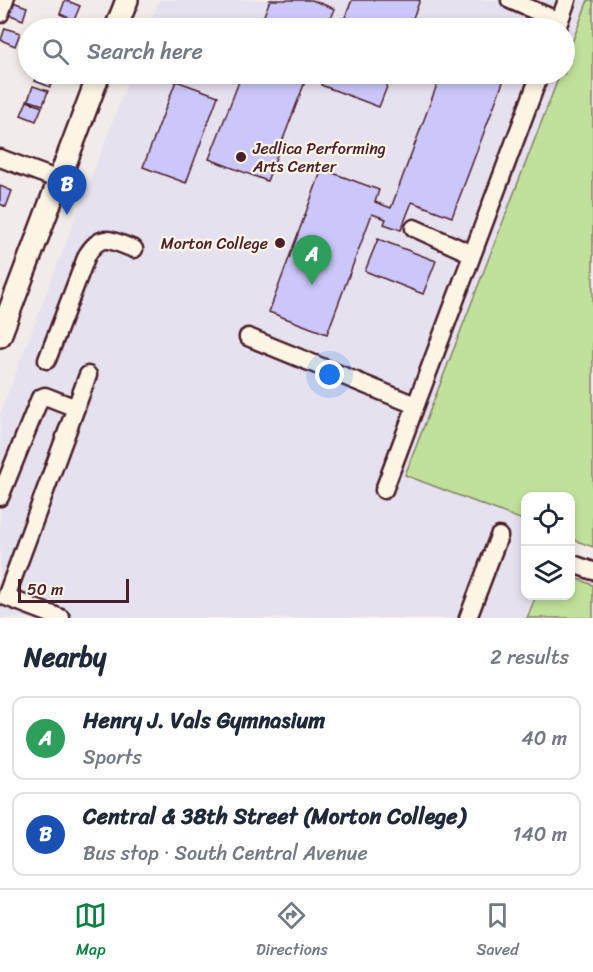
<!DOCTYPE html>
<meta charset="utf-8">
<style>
:root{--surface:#fff;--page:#f6f6f7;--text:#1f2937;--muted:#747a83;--line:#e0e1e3;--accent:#0b8043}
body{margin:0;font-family:Sriracha,sans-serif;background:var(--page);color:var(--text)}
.controls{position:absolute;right:18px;bottom:18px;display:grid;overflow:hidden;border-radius:12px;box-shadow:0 3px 9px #0003}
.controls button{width:54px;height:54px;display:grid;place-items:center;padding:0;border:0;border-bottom:2px solid var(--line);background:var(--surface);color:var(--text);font:30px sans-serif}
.scale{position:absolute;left:18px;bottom:15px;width:111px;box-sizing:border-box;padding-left:6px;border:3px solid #4a1f2b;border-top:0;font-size:16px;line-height:21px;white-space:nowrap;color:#4a1f2b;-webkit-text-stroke:4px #fcf5e5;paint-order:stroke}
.you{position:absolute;left:330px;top:375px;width:21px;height:21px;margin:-15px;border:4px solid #fff;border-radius:50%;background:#1a73e8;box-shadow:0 0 0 9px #1a73e833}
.badge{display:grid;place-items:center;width:39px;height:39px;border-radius:50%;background:var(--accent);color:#fff;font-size:20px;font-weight:700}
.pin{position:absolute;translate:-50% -50px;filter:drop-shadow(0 2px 3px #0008)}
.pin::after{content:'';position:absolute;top:32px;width:21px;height:18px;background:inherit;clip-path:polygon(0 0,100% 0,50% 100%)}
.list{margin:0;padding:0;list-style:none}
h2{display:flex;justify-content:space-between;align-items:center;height:78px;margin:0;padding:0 24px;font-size:26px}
h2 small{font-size:20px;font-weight:400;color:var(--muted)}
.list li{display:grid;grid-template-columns:39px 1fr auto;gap:18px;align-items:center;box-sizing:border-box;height:84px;margin:0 12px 12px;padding:0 12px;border:2px solid var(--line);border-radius:12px}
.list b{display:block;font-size:22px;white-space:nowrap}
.list p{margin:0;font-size:20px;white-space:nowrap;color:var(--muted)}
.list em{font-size:20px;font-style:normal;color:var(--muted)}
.icon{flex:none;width:33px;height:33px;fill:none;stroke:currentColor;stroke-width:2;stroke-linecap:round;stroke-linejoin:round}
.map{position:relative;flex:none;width:593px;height:618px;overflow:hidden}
.search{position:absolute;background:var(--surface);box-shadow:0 3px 9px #0003;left:18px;right:18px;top:18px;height:66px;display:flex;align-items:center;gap:15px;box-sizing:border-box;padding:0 21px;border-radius:33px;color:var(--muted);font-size:22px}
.sheet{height:270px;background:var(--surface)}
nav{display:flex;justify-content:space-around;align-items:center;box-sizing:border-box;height:84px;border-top:2px solid var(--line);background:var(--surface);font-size:16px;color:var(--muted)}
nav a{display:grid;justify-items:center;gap:3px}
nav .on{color:var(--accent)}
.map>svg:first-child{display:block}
</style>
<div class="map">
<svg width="593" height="618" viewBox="0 0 593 618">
<rect width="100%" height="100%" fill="#f2ece9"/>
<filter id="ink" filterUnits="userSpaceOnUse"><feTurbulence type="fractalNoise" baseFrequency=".0167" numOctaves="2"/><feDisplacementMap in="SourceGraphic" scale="12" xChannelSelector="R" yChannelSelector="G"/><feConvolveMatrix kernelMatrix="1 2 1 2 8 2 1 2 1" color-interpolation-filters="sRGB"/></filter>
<g filter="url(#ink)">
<!-- built -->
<path fill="#e6e1ee" d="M 159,0 L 588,0 L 565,61 L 564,28 L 148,28 Z
M 131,74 L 560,74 L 405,474 L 525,521 L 526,596 L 537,596 L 529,618 L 0,618 L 0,413 Z"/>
<!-- green -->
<path fill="#c0e19b" stroke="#858063" stroke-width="1.5" d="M 588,0 L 593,0 L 593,547 L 571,539 L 570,496 L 526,496 L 525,521 L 405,475 L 560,74 L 564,74 L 565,61 Z
M 571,576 L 593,585 L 593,618 L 527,618 L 536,596 L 570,596 Z"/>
<!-- building -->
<path fill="#cbc7fa" stroke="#4a1f2b" stroke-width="1.5" d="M 65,0 L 80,6 L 74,20 L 60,14 Z
M 270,0 L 312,0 L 335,9 L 329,23 L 341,27 L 352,0 L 420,0 L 409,28 L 259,28 Z
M 13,2 L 27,7 L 23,20 L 8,14 Z
M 5,28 L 20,33 L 15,46 L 1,40 Z
M 37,74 L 55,74 L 50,87 L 35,81 Z
M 242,74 L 308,74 L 267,181 L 209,159 Z
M 326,74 L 392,74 L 379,107 L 321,85 Z
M 441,74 L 506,74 L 452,217 L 412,202 L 401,230 L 384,224 L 386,219 L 372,214 L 327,334 L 269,312 L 322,169 L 379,190 L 375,202 L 391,208 Z
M 176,81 L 218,96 L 186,183 L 143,167 Z
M 33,86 L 48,91 L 43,105 L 28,100 Z
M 27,101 L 42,107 L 36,121 L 21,115 Z
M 0,186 L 12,191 L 6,207 L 0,204 Z
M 378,239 L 436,261 L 423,294 L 365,271 Z"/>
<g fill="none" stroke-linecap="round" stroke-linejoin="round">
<!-- minor casing -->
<g stroke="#4a1f2b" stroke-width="21">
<path id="minor" d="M 510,0 L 559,21
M 0,14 L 5,0
M 557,28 L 567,0
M 0,158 L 59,180
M 414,228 L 472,254
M 248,337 L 415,405
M 47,360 L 87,255 C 102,231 111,241 134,249
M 384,490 L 540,74
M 0,497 L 40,398 L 45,396 L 76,408
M 570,563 L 593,571
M 61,618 L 6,597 L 88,375
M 468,618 L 499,536"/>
</g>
<!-- major casing -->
<g stroke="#4a1f2b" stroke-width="26">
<path id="major" d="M 116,28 L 127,0
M 0,336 L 99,74"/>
</g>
<!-- minor -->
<use href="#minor" stroke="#fcf5e5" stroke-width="16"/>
<!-- major -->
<use href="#major" stroke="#fcf5e5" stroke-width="21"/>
</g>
</g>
<!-- markers -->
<g fill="#4a1f2b" stroke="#fcf5e5" stroke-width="2">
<circle cx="241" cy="157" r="6"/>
<circle cx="280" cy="243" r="6"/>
</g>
<g text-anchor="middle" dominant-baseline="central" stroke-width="4.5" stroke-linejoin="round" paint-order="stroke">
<!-- poi labels -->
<g font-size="16" fill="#4a1f2b" stroke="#fcf5e5" text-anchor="start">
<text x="253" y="148">Jedlica Performing<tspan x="253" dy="18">Arts Center</tspan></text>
<text x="268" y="243" text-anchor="end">Morton College</text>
</g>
</g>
</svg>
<div class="controls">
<button><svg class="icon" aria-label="locate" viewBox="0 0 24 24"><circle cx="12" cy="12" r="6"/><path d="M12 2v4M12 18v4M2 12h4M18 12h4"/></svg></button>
<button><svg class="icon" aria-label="layers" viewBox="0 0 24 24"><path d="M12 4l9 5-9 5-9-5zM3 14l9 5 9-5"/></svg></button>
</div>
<div class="scale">50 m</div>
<div class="you"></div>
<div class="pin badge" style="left:312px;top:285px;background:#2e9e5b">A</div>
<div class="pin badge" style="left:67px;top:215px;background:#1a4fb4">B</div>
<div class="search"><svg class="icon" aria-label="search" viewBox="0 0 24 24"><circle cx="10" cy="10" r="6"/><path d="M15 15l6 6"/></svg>Search here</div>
</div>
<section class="sheet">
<h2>Nearby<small>2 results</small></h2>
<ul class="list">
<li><span class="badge" style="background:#2e9e5b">A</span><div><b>Henry J. Vals Gymnasium</b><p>Sports</p></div><em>40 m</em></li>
<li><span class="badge" style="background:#1a4fb4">B</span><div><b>Central &amp; 38th Street (Morton College)</b><p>Bus stop · South Central Avenue</p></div><em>140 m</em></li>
</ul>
</section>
<nav>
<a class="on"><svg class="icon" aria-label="map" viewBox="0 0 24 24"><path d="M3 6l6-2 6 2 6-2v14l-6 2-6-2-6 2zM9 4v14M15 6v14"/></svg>Map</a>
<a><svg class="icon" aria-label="directions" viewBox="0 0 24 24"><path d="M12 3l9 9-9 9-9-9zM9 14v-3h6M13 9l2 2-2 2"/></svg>Directions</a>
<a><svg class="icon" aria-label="saved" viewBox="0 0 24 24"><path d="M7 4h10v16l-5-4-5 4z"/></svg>Saved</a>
</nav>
